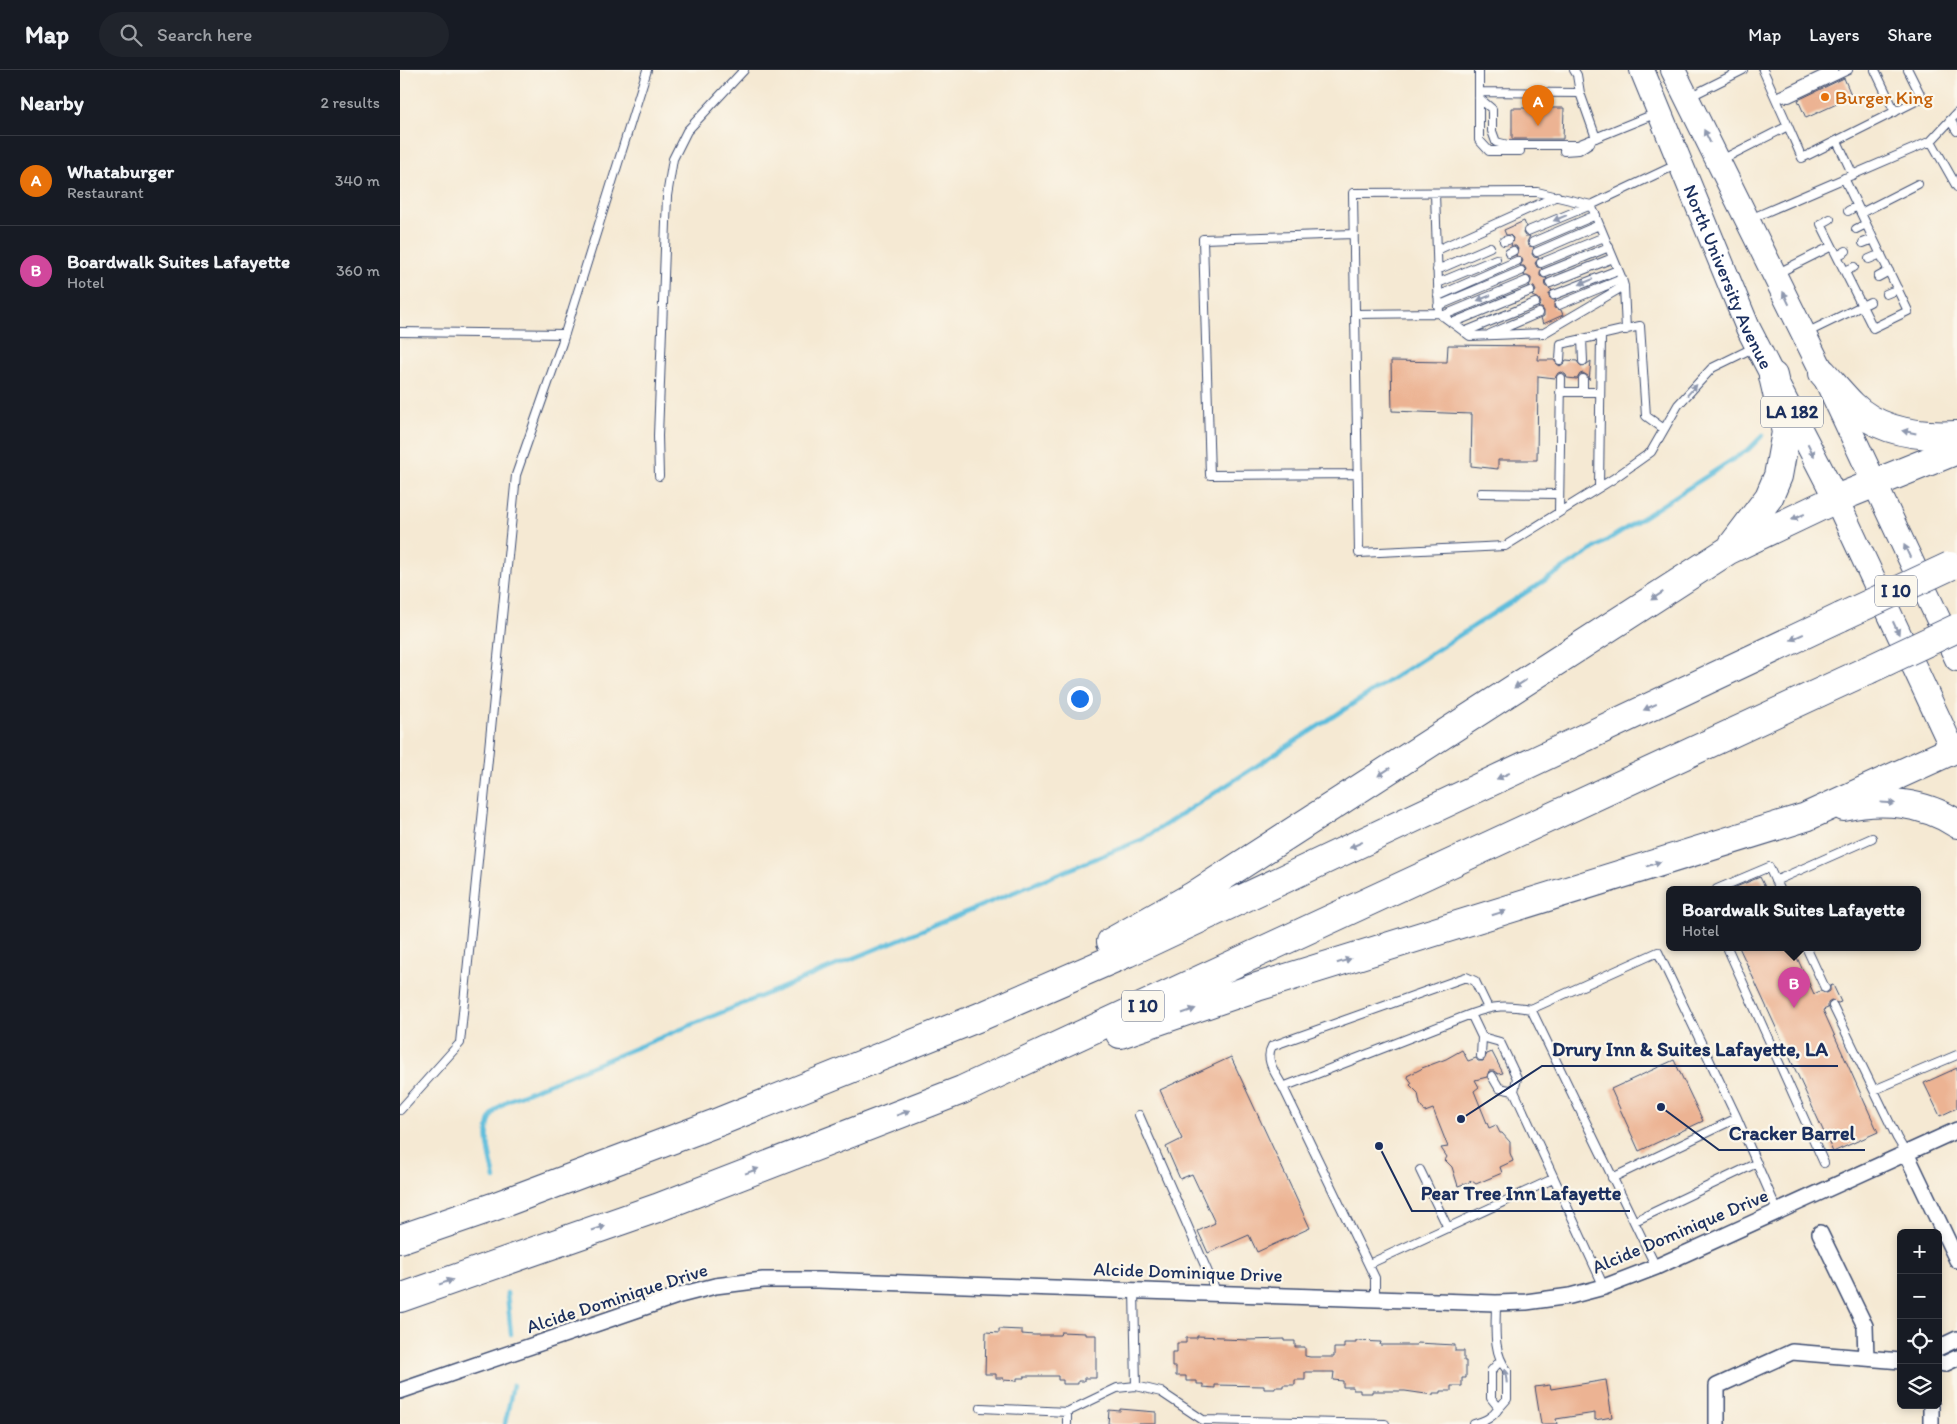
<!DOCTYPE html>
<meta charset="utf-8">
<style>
:root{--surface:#171b24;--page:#20242c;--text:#f1f3f6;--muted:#9ea1a6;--line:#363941;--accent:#c8321e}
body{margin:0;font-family:Itim,sans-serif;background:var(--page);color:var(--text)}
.controls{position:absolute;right:15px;bottom:15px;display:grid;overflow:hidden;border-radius:8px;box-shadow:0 2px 8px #0003}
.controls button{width:45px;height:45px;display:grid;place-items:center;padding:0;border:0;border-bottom:1px solid var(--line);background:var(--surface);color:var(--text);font:25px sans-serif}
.you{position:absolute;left:679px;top:628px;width:18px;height:18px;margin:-12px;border:4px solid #fff;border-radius:50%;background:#1a73e8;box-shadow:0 0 0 8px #1a73e833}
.badge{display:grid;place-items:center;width:32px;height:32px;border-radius:50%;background:var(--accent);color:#fff;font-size:16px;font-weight:700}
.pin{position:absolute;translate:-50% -41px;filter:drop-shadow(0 1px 2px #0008)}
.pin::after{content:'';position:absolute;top:26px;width:18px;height:15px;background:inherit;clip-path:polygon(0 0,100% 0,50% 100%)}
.popup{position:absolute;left:1266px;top:816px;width:255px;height:65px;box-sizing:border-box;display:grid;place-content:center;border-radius:8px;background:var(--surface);filter:drop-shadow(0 1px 4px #0005);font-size:16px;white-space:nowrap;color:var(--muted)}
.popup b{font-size:19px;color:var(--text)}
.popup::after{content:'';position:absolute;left:50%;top:100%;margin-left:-10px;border:10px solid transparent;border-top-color:var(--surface)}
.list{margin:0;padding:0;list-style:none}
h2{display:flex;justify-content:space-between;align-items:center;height:65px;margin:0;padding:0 20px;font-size:21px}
h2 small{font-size:16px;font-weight:400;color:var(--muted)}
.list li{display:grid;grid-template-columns:32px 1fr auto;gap:15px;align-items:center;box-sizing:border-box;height:90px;padding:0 20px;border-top:1px solid var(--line)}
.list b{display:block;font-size:19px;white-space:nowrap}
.list p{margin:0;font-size:16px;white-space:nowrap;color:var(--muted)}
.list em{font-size:16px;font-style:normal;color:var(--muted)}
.icon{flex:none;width:28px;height:28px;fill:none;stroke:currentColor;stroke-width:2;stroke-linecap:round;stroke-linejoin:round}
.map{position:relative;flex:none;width:1557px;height:1354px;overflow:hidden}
header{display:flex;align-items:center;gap:30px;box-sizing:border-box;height:70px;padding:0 25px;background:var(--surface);border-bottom:1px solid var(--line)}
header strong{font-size:24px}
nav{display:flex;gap:28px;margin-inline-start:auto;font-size:18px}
.search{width:350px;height:45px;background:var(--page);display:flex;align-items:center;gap:12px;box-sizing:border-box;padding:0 18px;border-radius:28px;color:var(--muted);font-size:19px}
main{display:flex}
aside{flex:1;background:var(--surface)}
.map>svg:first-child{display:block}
</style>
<header>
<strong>Map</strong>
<div class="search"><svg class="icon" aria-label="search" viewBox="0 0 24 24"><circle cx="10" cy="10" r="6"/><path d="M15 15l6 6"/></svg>Search here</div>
<nav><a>Map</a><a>Layers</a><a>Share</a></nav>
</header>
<main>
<aside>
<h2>Nearby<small>2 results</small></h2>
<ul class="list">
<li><span class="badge" style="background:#e8710a">A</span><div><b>Whataburger</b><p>Restaurant</p></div><em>340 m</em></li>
<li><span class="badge" style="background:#d1479c">B</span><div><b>Boardwalk Suites Lafayette</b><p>Hotel</p></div><em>360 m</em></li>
</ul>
</aside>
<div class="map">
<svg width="1557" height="1354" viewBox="0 0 1557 1354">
<rect width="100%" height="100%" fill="#fbf7ec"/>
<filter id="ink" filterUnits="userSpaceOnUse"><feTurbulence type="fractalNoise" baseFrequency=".02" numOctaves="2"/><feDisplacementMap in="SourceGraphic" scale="10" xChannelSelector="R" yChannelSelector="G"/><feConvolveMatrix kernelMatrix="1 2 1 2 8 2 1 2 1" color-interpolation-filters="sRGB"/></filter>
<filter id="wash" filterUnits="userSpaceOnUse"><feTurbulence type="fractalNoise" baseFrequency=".0096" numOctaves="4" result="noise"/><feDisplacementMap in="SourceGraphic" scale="20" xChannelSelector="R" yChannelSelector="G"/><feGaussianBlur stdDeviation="1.12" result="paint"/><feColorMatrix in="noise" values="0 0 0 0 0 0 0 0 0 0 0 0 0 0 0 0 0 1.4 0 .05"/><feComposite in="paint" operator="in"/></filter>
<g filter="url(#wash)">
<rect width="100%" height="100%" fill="#f5e9d3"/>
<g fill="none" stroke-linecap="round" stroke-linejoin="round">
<!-- stream -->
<path stroke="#5ebddc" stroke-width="4.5" d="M 95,1109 C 91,1088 80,1057 96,1040 C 100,1036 105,1033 109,1030 L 743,769 L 1349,379 L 1363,365
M 107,1223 L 111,1264
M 105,1354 L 113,1315"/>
</g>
<g id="blocks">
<!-- building -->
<path fill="#ecb393" d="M 1444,8 L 1452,27 L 1406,48 L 1398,30 Z
M 1112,38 L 1164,38 L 1163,69 L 1112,69 Z
M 1124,151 L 1126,156 L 1123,163 L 1125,166 L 1130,166 L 1127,172 L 1129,176 L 1134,177 L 1132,184 L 1134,187 L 1139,188 L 1135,193 L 1137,197 L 1142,198 L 1140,202 L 1140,206 L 1144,208 L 1147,208 L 1145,212 L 1145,216 L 1152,220 L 1149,224 L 1149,227 L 1153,230 L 1156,230 L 1154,234 L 1154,238 L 1161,240 L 1163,245 L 1143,254 L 1141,248 L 1144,246 L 1144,241 L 1142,238 L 1138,238 L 1141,233 L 1139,229 L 1132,226 L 1136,221 L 1134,217 L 1129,216 L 1131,212 L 1131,208 L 1127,206 L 1124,206 L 1126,199 L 1124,196 L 1120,196 L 1123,191 L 1121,187 L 1116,186 L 1118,179 L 1116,176 L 1111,176 L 1113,168 L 1110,165 L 1106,165 L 1104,160 Z
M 1048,275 L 1139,276 L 1138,290 L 1154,290 L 1157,294 L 1160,296 L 1164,293 L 1166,290 L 1177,291 L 1179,294 L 1183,297 L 1191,291 L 1189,310 L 1188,306 L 1183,303 L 1180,304 L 1177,309 L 1167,308 L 1166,305 L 1162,302 L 1158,303 L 1155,308 L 1138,306 L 1137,390 L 1098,390 L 1098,399 L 1071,396 L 1072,344 L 992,341 L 991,291 L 1047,292 Z
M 1360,807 L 1366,819 L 1331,819 Z
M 1339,877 L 1392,877 L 1414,924 L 1420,921 L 1427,923 L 1430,921 L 1430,916 L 1433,915 L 1441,932 L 1438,933 L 1431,931 L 1428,933 L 1428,938 L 1423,940 L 1478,1062 L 1433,1082 Z
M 1062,980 L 1068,991 L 1076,988 L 1078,991 L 1083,991 L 1087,984 L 1092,982 L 1103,1003 L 1098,1004 L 1094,1001 L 1089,1001 L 1087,1007 L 1075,1010 L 1079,1017 L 1074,1021 L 1089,1058 L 1096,1055 L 1100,1063 L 1102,1063 L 1110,1072 L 1110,1083 L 1113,1091 L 1100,1097 L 1102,1103 L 1076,1114 L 1072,1111 L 1058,1116 L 1052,1097 L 1045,1090 L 1047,1087 L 1041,1078 L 1048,1077 L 1033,1039 L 1025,1042 L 1020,1034 L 1018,1023 L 1010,1015 L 1012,1013 L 1007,1006 L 1021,999 L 1022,998 L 1046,989 Z
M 831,987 L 910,1158 L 857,1182 L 849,1165 L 808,1183 L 798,1161 L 815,1153 L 792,1104 L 780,1109 L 766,1077 L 782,1069 L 760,1020 Z
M 1274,990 L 1303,1051 L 1239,1081 L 1211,1019 Z
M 1557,998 L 1557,1038 L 1540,1046 L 1524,1013 Z
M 599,1259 L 622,1260 L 622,1264 L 634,1265 L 660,1265 L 661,1262 L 685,1263 L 685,1265 L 696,1265 L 696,1308 L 684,1308 L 684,1311 L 678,1311 L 678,1314 L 663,1314 L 663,1310 L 658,1310 L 658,1306 L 624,1306 L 624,1308 L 617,1308 L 617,1311 L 603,1310 L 603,1308 L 596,1308 L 596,1304 L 585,1304 L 586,1262 L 599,1263 Z
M 797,1266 L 823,1267 L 823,1269 L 848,1270 L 884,1269 L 884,1271 L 895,1271 L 895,1277 L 905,1277 L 905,1286 L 910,1287 L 934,1287 L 934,1278 L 944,1278 L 944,1273 L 956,1273 L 956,1271 L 981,1272 L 980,1275 L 1016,1275 L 1017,1273 L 1055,1275 L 1055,1281 L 1064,1281 L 1064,1291 L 1066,1291 L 1066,1308 L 1062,1308 L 1062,1316 L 1051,1316 L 1051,1321 L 1041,1321 L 1041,1323 L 1033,1323 L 1033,1325 L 1005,1321 L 972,1321 L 972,1323 L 960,1323 L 960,1320 L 953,1320 L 953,1317 L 943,1317 L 943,1311 L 933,1310 L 934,1302 L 905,1302 L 905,1310 L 895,1310 L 895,1315 L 883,1315 L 883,1317 L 875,1317 L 875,1319 L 864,1319 L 864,1316 L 815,1315 L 815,1318 L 803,1317 L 803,1314 L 797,1314 L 797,1311 L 786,1311 L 786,1306 L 776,1306 L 776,1297 L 772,1297 L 772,1282 L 777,1282 L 777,1273 L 786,1273 L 786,1268 L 797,1268 Z
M 1206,1310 L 1212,1347 L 1195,1350 L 1195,1343 L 1156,1349 L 1157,1354 L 1141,1354 L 1135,1317 L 1150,1315 L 1151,1319 Z
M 720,1339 L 756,1342 L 756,1354 L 708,1354 L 709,1340 L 720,1341 Z"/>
</g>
</g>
<g filter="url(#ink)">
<use href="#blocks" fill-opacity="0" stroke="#3c4b70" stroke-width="1"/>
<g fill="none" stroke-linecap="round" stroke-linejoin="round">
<!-- service casing -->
<g stroke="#3c4b70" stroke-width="10">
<path id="service" d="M 1079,0 L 1079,70 L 1089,81 L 1120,81
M 1363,0 L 1388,56
M 1475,0 L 1495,42
M 1079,22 L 1180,23 L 1177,5 L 1174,0
M 1180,23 L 1196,68
M 1378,26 L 1433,0
M 1289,27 L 1343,0
M 1376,27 L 1389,28 L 1448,0
M 1079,28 L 1092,39 L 1092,61 L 1096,72 L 1108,75 L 1178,75 L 1257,43
M 1550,50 L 1557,61
M 1437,71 L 1453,105
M 1531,71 L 1557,43
M 1164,81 L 1179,80 L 1190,73
M 1321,90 L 1388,56 L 1402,88 L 1522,28 L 1508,0
M 1278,94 L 1191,135 L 1137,122 L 953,123 L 959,483 L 1105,476 L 1213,409 L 1251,382 L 1278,335 L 1312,298 L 1355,277
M 1035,123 L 1039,243 L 1070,266 L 1144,263 L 1224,216
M 1448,141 L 1457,136
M 1461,143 L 1518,114
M 1350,149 L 1531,71 L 1557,117
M 1430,149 L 1421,154 L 1473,258 L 1508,241 L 1444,108
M 1456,159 L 1466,154
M 1128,161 L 1191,135 L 1222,209 L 1224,216 L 1226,260
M 954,164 L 803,169 L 810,405 L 957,404
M 1104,171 L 1108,170
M 1133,172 L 1196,145
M 1463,173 L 1473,169
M 1037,180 L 1157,126
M 1137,182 L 1199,155
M 1109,183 L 1113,181
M 1437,186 L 1446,181
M 1469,189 L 1481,184
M 1141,193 L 1204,167
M 1037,200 L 1090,177
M 1445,201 L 1454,197
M 1145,203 L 1209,177
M 1378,203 L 1432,176
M 1478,207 L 1489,201
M 1038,213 L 1096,189
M 1150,213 L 1213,188
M 1486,224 L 1498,219
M 1154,225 L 1218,200
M 1038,226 L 1117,191
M 1159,235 L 1222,209
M 1038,236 L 1121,201
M 955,244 L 1039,243
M 1042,246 L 1126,211
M 1052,253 L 1130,221
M 0,262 L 165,264
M 1064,262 L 1135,233
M 1406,263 L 1470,232
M 1090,264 L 1139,243
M 1182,269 L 1183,291
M 1160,290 L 1161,274 L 1240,256 L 1246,346 L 1264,359
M 1183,309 L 1183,322
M 1160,322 L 1200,322
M 259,406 L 258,366 L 267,126 L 273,89 L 287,61 L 344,0
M 1199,417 L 1201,265
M 1081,423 L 1159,424
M 1159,442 L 1161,308
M 1375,811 L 1472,768
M 1317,819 L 1369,797 L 1379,819
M 1327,877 L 1424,1093
M 1406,877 L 1425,918
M 1433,936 L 1497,1068 L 1506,1083
M 1131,939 L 1256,1197
M 1081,986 L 1082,967
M 1092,1006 L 1099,1018 L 1114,1021
M 883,1017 C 876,1004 864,990 872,976 L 1066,907 L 1075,911 L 1088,938
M 1474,1020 L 1557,985
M 0,1040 L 60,973 L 116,405 L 162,273 L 247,0
M 739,1045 L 817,1223
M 1020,1100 L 1048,1158
M 1212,1108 L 1337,1048
M 1235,1151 L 1357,1093
M 969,1194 L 1153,1109
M 1204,1217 L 1114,1021 L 1117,1008 L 1100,972 L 1082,967 L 1071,944 C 1094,935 1107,935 1131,939 L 1258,882 L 1337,1048 L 1378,1142
M 734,1220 L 736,1316
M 975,1228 L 975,1208 L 883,1017 L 1071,944
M 1096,1233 C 1096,1255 1092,1282 1107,1300 L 1107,1329 L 1099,1338 L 1091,1328 L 1091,1301 L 1100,1291
M 581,1338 L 667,1342 L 717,1318 L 736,1316 L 761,1322 L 803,1350 L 985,1354
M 667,1354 L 667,1342
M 1074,1354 C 1085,1351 1092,1348 1099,1338"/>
</g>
<!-- minor casing -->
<g stroke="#3c4b70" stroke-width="18">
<path id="minor" d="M 1506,1083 L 1557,1190
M 1420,1163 L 1465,1256 L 1466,1288
M 1538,1278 L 1557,1269
M 1538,1292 L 1544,1294 L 1557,1288
M 0,1321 L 280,1225 L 315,1216 L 363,1210 L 417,1210 L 1096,1233 L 1126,1232 L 1170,1226 L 1204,1217 L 1256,1197 L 1557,1060
M 1317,1354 L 1317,1316 L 1392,1282 L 1501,1291
M 1531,1354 L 1531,1335"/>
</g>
<!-- primary casing -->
<g stroke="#3c4b70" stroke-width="26">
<g id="primary">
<path id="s1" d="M 1242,0 L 1348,258 L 1436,429 L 1553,680"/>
<path d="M 1273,0 L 1423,303 L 1557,589"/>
</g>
</g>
<!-- motorway casing -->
<g stroke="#3c4b70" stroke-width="30">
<path id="motorway" d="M 1423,303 C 1433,314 1442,325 1452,335 C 1479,362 1521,367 1557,365
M 1332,476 L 1369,427 L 1378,406 L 1386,362 L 1373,306
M 1444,737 C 1481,728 1525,732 1557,754
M 711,872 L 793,826 L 1329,480 L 1436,429 L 1557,380
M 720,964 L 857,917 L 1406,747 L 1557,678
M 0,1169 L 93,1137 L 316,1053 L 582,946 L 727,883 L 1441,547
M 0,1228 L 257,1138 L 562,1020 L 1468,600"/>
</g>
<!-- service -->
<use href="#service" stroke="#fff" stroke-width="8"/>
<!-- minor -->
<use href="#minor" stroke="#fff" stroke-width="15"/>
<!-- primary -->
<use href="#primary" stroke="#fff" stroke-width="24"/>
<!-- motorway -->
<use href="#motorway" stroke="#fff" stroke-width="28"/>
<!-- motorway-bridge casing -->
<g stroke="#3c4b70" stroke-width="30" stroke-linecap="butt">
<path id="motorway-bridge" d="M 1441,547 L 1550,496
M 1468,600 L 1557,558"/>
</g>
<!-- motorway-bridge -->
<use href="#motorway-bridge" stroke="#fff" stroke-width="28"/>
</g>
<!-- one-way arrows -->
<defs><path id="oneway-solid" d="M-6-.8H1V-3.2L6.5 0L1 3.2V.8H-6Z" transform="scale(1.25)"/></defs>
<g fill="#8d97ae">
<use href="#oneway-solid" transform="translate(1307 66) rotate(-116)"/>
<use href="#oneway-solid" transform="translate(1160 148) rotate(157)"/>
<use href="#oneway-solid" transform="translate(1186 212) rotate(158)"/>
<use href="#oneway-solid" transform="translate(1084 228) rotate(158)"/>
<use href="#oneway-solid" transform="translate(1386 228) rotate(-116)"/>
<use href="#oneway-solid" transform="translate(1292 320) rotate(-48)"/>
<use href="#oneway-solid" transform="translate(1509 362) rotate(-169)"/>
<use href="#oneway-solid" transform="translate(1411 380) rotate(63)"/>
<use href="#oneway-solid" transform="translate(1398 447) rotate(155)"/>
<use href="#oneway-solid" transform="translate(1507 481) rotate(-115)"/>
<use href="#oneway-solid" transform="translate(1257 526) rotate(147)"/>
<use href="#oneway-solid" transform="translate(1496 558) rotate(65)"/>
<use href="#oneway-solid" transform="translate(1397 567) rotate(155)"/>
<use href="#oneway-solid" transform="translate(1120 614) rotate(147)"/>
<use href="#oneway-solid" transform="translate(1250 637) rotate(155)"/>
<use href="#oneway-solid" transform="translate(984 702) rotate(147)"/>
<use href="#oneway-solid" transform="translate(1103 706) rotate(155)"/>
<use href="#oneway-solid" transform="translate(1488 733) rotate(4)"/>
<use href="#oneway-solid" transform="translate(956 775) rotate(155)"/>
<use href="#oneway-solid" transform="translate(1254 794) rotate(-17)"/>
<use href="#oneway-solid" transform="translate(1099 843) rotate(-17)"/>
<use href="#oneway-solid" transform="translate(944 891) rotate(-17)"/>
<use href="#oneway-solid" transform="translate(789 941) rotate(-19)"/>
<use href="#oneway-solid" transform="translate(503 1043) rotate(-21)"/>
<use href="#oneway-solid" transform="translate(352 1101) rotate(-21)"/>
<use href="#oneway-solid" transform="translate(199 1158) rotate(-19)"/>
<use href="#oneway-solid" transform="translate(46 1212) rotate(-19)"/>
<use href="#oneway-solid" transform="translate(1106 1306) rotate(-96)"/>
</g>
</g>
<!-- markers -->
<circle fill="#e8710a" stroke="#fbf7ec" stroke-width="2" cx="1425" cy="27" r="5"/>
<g text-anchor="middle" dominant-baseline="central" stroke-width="4.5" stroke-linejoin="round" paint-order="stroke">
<!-- shield labels -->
<g fill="#fbf7ec" stroke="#5e6b89" stroke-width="1">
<rect x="1361" y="326.5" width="62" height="31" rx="4"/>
<rect x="1475" y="505.5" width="42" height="31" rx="4"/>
<rect x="722" y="920.5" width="42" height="31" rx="4"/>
</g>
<g font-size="18" font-weight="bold" fill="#1b2f5e">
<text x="1392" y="342">LA 182</text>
<text x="1496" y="521">I 10</text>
<text x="743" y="936">I 10</text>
</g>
<!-- food labels -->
<g font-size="19" fill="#c56008" stroke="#fbf7ec" text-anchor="start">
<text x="1435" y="27">Burger King</text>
</g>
<!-- street labels -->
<g font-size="19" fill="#1b2f5e" stroke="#fbf7ec">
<text stroke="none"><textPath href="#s1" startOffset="224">North University Avenue</textPath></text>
<text transform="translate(1280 1161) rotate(-23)">Alcide Dominique Drive</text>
<text transform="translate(788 1202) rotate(2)">Alcide Dominique Drive</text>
<text transform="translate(217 1228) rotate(-18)">Alcide Dominique Drive</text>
</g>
</g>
<!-- callouts -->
<path fill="none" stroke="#1b2f5e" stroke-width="2" d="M1061 1049L1142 996H1438M1261 1037L1319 1080H1465M979 1076L1012 1141H1230"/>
<g fill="#1b2f5e" stroke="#fbf7ec" stroke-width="2">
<circle cx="1061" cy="1049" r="5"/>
<circle cx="1261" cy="1037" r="5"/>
<circle cx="979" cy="1076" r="5"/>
</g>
<g font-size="20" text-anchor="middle" font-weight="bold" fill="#1b2f5e" stroke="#fbf7ec" stroke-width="4.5" stroke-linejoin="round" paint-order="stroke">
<text x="1290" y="986">Drury Inn &amp; Suites Lafayette, LA</text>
<text x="1392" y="1070">Cracker Barrel</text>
<text x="1121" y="1130">Pear Tree Inn Lafayette</text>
</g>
</svg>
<div class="controls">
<button>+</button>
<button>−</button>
<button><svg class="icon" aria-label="locate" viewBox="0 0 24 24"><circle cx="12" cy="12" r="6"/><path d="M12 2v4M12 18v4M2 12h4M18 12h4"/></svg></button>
<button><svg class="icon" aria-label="layers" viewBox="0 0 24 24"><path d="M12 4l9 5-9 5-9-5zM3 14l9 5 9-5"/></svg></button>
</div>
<div class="you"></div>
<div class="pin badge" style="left:1138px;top:56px;background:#e8710a">A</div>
<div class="pin badge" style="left:1394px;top:938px;background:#d1479c">B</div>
<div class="popup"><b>Boardwalk Suites Lafayette</b>Hotel</div>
</div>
</main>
